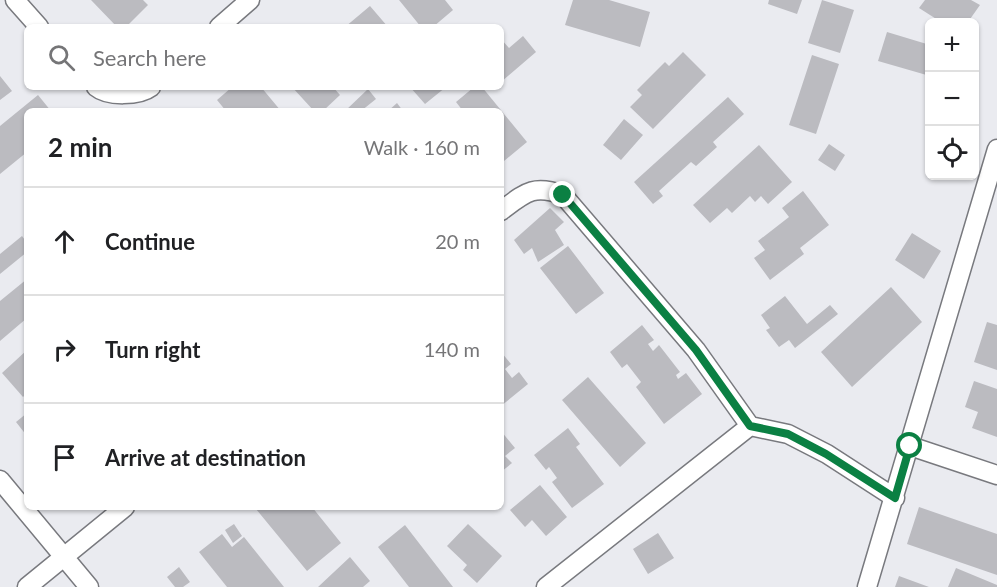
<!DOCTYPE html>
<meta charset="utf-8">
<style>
:root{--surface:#fff;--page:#f6f6f6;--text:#202124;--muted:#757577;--line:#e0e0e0}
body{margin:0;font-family:Lato,sans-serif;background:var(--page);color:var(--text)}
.controls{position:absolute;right:18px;top:18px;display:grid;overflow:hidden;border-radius:9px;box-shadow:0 2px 4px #0004}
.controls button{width:54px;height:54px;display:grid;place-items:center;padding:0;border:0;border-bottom:2px solid var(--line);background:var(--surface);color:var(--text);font:30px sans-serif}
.stop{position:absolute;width:18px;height:18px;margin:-14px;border:4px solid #0b8043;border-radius:50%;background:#fff}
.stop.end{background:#0b8043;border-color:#fff;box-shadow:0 2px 6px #0008}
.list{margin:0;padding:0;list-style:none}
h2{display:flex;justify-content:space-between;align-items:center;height:78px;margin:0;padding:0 24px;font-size:26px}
h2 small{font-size:20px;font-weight:400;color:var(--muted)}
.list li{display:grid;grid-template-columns:39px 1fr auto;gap:18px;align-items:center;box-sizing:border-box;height:108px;padding:0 24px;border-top:2px solid var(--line)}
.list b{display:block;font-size:22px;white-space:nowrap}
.list em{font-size:20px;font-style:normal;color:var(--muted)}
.icon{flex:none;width:33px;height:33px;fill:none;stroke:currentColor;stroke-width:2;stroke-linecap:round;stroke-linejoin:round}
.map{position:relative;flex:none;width:997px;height:587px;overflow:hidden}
.search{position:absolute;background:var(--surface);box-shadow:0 2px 4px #0004;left:24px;top:24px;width:480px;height:66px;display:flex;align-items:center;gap:15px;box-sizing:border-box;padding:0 21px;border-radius:9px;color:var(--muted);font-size:22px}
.panel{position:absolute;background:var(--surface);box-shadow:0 2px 4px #0004;left:24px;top:108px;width:480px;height:402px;border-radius:9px}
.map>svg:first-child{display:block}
</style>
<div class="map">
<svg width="997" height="587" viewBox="0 0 997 587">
<rect width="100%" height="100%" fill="#eaebf0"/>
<!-- building -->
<path fill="#bbbbc0" d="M 91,0 L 143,0 L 148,5 L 126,27 L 117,27 Z
M 399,0 L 445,0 L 453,10 L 433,27 L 421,27 Z
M 573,0 L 609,0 L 650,12 L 640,47 L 565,25 Z
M 769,0 L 802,0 L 797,14 L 768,4 Z
M 822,0 L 854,10 L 840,53 L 808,43 Z
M 925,0 L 971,0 L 980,5 L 968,22 L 941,22 L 919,8 Z
M 370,6 L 388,27 L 345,27 Z
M 887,32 L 930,45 L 930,76 L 878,61 Z
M 523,36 L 536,52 L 501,82 L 501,39 L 509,48 Z
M 683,52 L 706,75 L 653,129 L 630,107 L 642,95 L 637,90 L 665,62 L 669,66 Z
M 812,55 L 839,64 L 816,134 L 789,125 Z
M 0,76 L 12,91 L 0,100 Z
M 232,87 L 261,87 L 281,111 L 226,111 L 217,100 Z
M 292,87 L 333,87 L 340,95 L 323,111 L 314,111 Z
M 410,87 L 446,87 L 425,104 Z
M 474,87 L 482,87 L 527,142 L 504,161 L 501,158 L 501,111 L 463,111 L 456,102 Z
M 368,89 L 376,99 L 361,111 L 345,111 Z
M 38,95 L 51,111 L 27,111 L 27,152 L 0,174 L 0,126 Z
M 728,97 L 744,114 L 713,142 L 717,147 L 696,166 L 691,162 L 659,191 L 663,196 L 653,204 L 634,182 Z
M 397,103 L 403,111 L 388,111 Z
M 624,119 L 643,135 L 621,160 L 603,145 Z
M 829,144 L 845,155 L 835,171 L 818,160 Z
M 759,145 L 792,182 L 768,204 L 761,196 L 755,202 L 750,196 L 732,213 L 727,208 L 710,223 L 693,205 Z
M 803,191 L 829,225 L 800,248 L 804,254 L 770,280 L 754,258 L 765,250 L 758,241 L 789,217 L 782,208 Z
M 550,208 L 564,222 L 555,230 L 564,245 L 538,262 L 532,248 L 524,254 L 514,240 Z
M 912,233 L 941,251 L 924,279 L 895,260 Z
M 22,236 L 27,243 L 27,252 L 0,274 L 0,254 Z
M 568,246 L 604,293 L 576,314 L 540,268 Z
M 27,279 L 27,318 L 0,341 L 0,301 Z
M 891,287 L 922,322 L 852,387 L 821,352 Z
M 785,296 L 807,324 L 830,305 L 838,314 L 795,348 L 789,340 L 779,347 L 766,330 L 770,328 L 761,315 Z
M 987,322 L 997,325 L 997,370 L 974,362 Z
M 642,325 L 654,340 L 648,344 L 653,351 L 659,345 L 680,372 L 676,375 L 678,379 L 686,373 L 702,394 L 664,424 L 636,387 L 641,382 L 627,364 L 622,368 L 610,352 Z
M 27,350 L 27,393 L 23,397 L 2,373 Z
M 501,352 L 511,364 L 505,369 L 512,378 L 519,372 L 528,384 L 501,406 Z
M 588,377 L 646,443 L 620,467 L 562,400 Z
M 974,381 L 997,389 L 997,437 L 972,428 L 978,412 L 965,407 Z
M 27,413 L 27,436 L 16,422 Z
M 568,428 L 580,444 L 576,447 L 604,484 L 572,508 L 552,482 L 557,478 L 549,467 L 546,470 L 534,455 Z
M 501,431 L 515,448 L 505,456 L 512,463 L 501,472 Z
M 540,485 L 567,517 L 546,536 L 532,520 L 525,527 L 510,510 Z
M 258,507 L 312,507 L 341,543 L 307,571 L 256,509 Z
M 919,507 L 997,534 L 997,575 L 907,544 Z
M 234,524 L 242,536 L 233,543 L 225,530 Z
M 468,524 L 502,556 L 477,583 L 463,570 L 467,565 L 447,546 Z
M 405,525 L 453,587 L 409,587 L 378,547 Z
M 658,533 L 674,558 L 648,574 L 633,549 Z
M 222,534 L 232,547 L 244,537 L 284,587 L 227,587 L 199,552 Z
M 350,557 L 370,581 L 363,587 L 318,587 Z
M 179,567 L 190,582 L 183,587 L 175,587 L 167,577 Z
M 956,568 L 997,585 L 997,587 L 948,587 Z
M 899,576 L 929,587 L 895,587 Z"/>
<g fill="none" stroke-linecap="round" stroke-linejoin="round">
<!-- minor casing -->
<g stroke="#78797e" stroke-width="21">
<path id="minor" d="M 15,0 L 39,27
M 219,27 L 250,0
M 96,87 C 108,97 139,96 151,87
M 501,211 C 525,193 533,184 563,195 L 696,350 L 750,426 L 788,434 L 827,454 L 895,498
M 910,446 L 997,475
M 0,480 L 89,587
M 27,587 L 125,507
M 546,587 L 750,426
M 867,587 L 997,149"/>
</g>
<!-- minor -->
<use href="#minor" stroke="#fff" stroke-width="18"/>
</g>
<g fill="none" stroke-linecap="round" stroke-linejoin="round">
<!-- route -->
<path stroke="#0b8043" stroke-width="8" d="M 563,195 L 696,350 L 750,426 L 788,434 L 826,454 L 895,498 L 910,446"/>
</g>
</svg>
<div class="controls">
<button>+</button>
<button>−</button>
<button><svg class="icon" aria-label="locate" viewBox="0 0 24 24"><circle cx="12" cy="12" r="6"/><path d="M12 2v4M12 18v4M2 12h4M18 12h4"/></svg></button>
</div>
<div class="stop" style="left:910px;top:446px"></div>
<div class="stop end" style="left:563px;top:195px"></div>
<div class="search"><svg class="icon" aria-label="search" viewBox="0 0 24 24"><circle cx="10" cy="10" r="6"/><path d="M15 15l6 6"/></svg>Search here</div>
<section class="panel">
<h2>2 min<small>Walk · 160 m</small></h2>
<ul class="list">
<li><svg class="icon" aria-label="ahead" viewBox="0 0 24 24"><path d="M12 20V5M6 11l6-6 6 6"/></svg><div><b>Continue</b></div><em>20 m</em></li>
<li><svg class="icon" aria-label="right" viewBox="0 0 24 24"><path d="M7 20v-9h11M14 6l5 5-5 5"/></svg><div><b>Turn right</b></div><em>140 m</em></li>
<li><svg class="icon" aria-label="arrive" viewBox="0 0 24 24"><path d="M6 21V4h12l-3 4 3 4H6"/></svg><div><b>Arrive at destination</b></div></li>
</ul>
</section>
</div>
